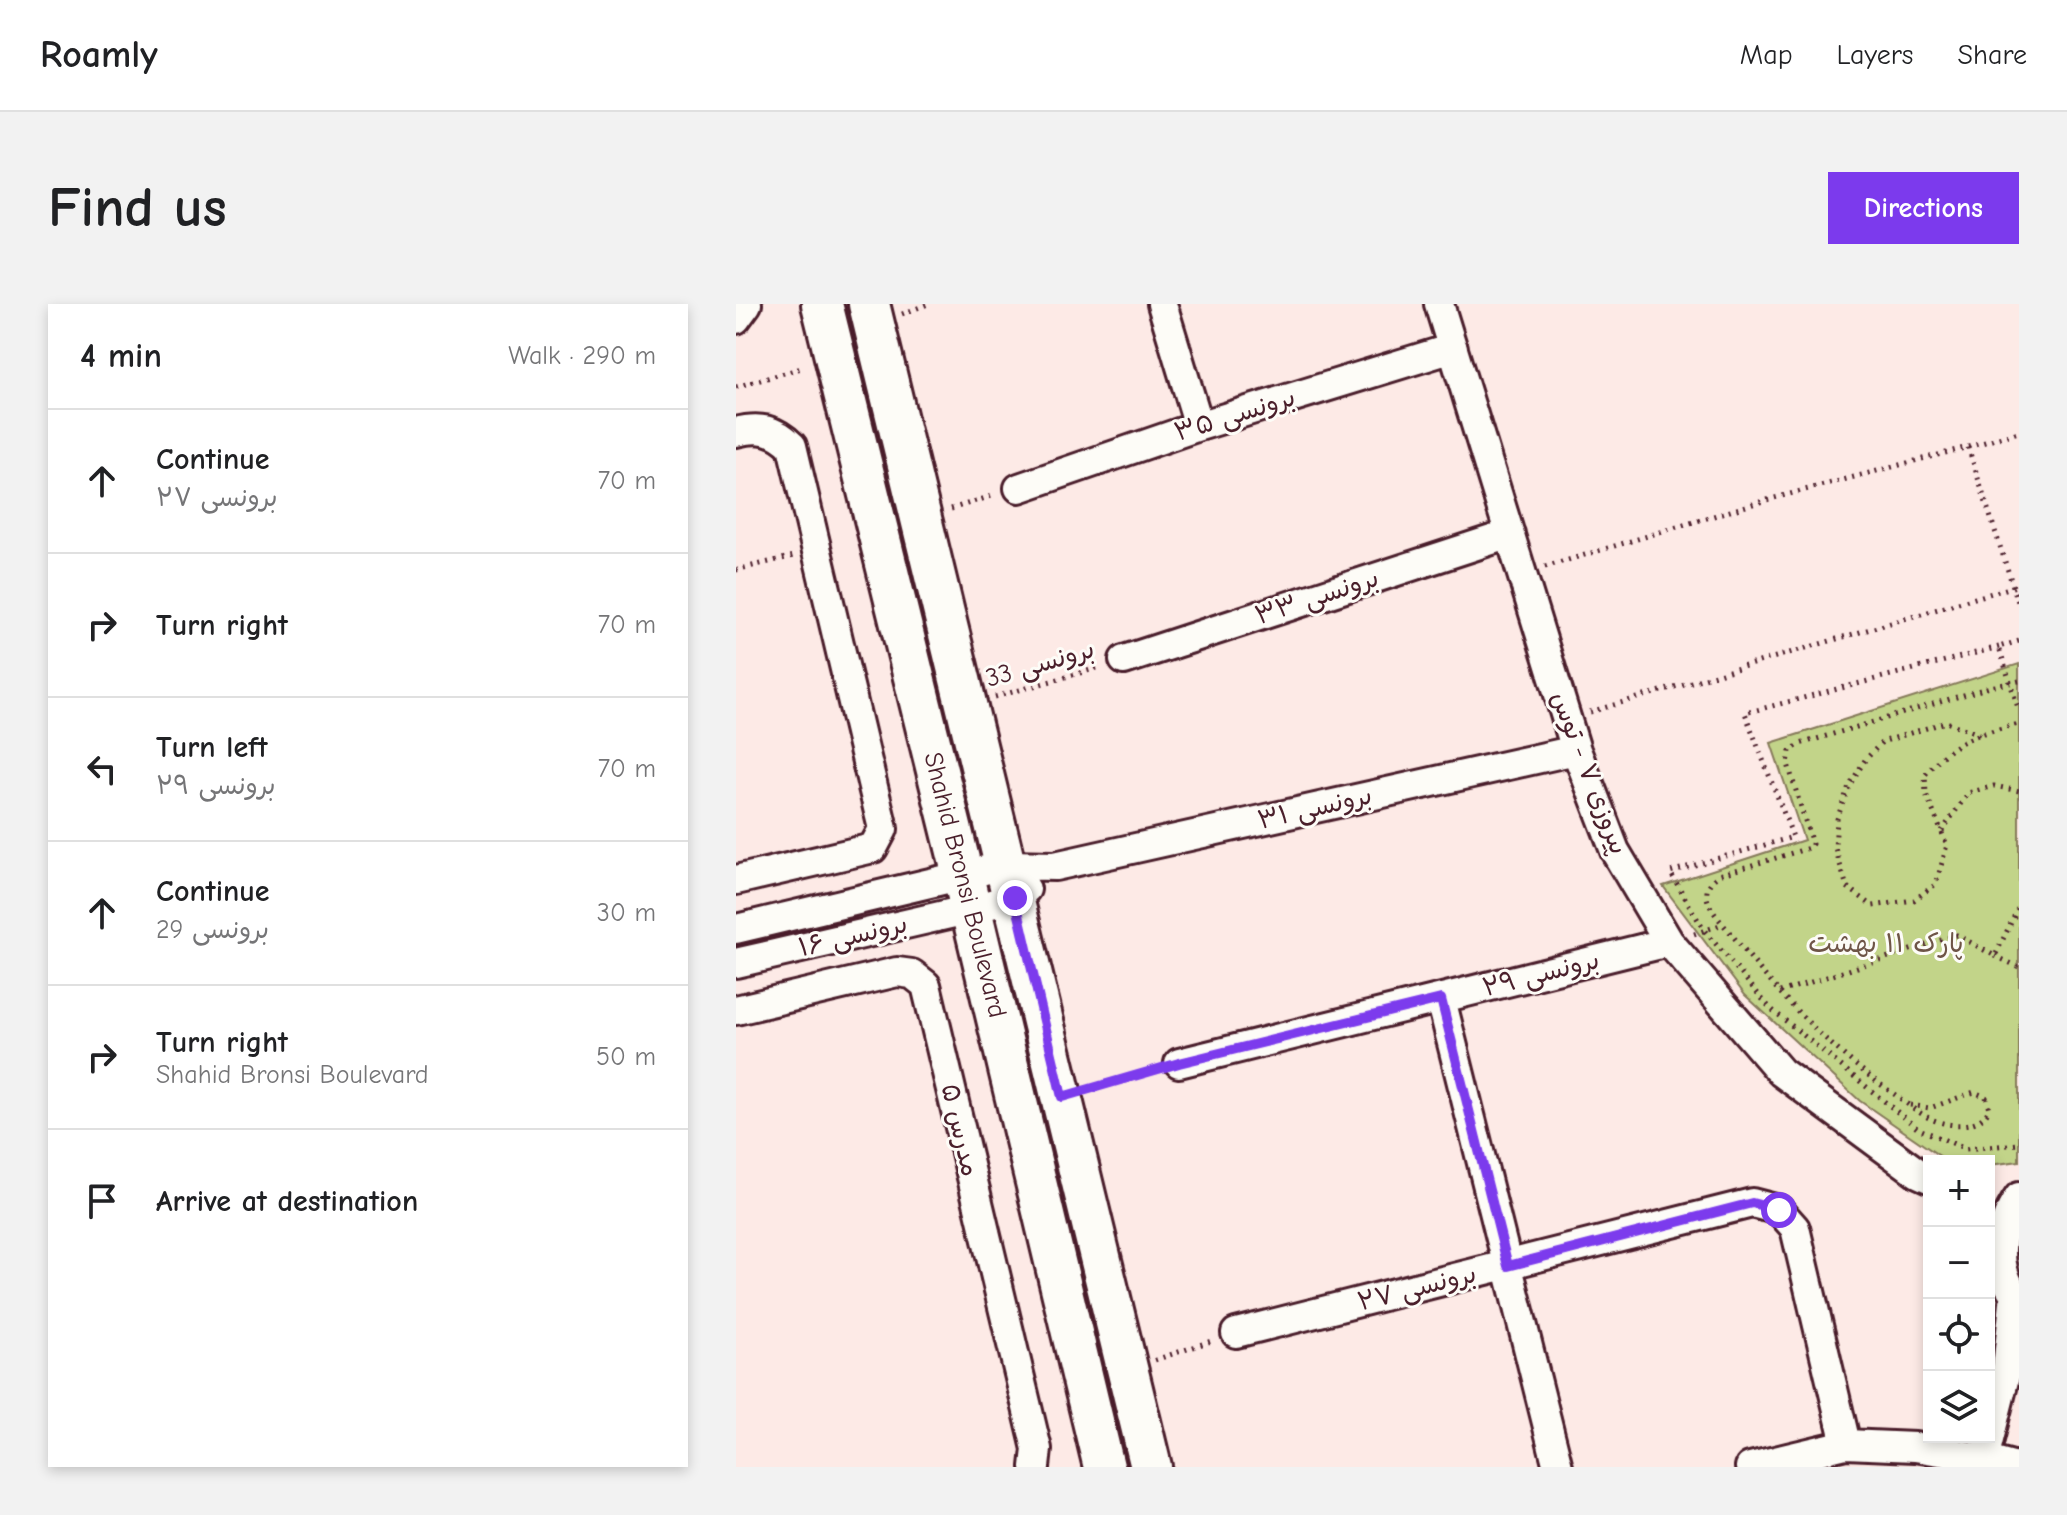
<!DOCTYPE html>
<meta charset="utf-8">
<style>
:root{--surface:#fff;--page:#f2f2f2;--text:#202124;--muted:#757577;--line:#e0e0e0;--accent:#7c3aed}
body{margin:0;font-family:"Comic Neue","Playpen Sans Arabic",sans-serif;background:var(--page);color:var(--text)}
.controls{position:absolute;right:24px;bottom:24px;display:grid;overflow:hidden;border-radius:0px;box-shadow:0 4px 12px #0003}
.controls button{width:72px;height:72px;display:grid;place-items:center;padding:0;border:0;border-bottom:2px solid var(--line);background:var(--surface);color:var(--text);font:40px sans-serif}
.stop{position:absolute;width:24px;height:24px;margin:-18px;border:6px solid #7c3aed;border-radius:50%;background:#fff}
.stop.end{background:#7c3aed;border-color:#fff;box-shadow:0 2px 8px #0008}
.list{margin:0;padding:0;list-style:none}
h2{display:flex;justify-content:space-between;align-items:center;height:104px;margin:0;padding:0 32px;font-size:34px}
h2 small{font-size:26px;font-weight:400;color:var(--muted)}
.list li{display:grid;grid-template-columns:52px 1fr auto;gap:24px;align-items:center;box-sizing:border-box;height:144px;padding:0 32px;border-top:2px solid var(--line)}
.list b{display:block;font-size:30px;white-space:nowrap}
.list p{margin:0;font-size:26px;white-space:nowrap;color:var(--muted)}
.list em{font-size:26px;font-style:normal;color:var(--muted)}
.icon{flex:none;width:44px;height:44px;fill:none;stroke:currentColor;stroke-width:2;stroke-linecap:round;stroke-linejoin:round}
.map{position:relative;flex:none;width:1283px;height:1163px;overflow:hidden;border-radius:0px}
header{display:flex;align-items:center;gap:48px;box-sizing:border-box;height:112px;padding:0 40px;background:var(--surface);border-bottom:2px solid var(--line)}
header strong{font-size:38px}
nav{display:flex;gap:44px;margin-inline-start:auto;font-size:28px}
.intro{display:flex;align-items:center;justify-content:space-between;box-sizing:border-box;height:192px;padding:0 48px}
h1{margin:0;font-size:56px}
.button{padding:20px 36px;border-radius:0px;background:var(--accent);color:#fff;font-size:28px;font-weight:700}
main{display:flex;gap:48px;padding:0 48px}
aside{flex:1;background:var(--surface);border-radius:0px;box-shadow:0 4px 12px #0003}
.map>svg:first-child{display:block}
</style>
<header>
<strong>Roamly</strong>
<nav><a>Map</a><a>Layers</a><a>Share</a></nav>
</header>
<div class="intro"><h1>Find us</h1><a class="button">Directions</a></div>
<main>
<aside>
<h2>4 min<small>Walk · 290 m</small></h2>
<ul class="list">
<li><svg class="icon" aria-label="ahead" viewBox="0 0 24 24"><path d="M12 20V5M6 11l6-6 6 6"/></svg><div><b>Continue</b><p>برونسی ۲۷</p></div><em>70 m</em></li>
<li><svg class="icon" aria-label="right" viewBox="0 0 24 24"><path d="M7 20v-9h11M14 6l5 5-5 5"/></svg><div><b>Turn right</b></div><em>70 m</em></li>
<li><svg class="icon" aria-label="left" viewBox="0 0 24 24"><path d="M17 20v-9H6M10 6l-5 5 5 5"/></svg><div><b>Turn left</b><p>برونسی ۲۹</p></div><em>70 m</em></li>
<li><svg class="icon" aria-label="ahead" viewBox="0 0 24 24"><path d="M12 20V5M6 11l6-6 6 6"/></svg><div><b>Continue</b><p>برونسی 29</p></div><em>30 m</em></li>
<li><svg class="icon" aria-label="right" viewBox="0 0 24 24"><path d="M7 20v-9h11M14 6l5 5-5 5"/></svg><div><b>Turn right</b><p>Shahid Bronsi Boulevard</p></div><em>50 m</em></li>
<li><svg class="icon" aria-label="arrive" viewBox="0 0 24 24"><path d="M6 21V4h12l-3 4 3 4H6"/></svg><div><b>Arrive at destination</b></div></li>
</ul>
</aside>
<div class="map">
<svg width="1283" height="1163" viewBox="0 0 1283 1163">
<rect width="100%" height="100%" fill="#fdeae6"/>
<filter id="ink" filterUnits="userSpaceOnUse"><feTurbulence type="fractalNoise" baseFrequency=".0125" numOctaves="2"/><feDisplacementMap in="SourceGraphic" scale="16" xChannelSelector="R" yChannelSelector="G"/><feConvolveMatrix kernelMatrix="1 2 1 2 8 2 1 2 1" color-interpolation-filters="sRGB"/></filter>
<g filter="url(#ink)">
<!-- green -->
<path fill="#c2d489" stroke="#867a5a" stroke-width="2" d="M 1283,360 L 1283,857 L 1253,861 L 1253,857 L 1208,855 L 1124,797 L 1009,691 L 927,582 L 1068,536 L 1035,439 Z"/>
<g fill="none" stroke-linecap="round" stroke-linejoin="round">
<!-- street casing -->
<g stroke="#4a1f2b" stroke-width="34">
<path id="street" d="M 426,0 L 463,122
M 703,0 L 840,446 L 879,547 L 933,638 L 1045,768 L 1182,869 L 1193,874
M 0,15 L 11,0
M 0,128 C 23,122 39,125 56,142 L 147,525 L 137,544 L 0,576
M 283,184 L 463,122 L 717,44
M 388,356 L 774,230
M 0,625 L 270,561 L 319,562 L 840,446
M 0,659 L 235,605 L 279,594 L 290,585
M 705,695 L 822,1163
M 0,706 L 161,668 L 176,670 L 190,681 L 301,1145 L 299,1163
M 443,759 L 933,638
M 1283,893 C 1262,923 1256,966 1283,995
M 500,1029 L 1016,899 L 1043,906 L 1059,924 L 1110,1140
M 1014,1163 L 1110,1140 L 1179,1143 L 1247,1154 L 1280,1163
M 1246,1163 L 1271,1064 L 1279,990"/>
</g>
<!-- secondary casing -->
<g stroke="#4a1f2b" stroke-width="46">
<path id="secondary" d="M 86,0 L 227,572 L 368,1163
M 133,0 L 415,1163"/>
</g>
<!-- path -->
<path stroke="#4a1f2b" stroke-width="5" stroke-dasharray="2 6" stroke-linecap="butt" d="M 166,10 L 192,0
M 0,83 L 69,63
M 1232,143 L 1283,128
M 215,205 L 259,191
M 809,263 L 1027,197 L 1232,143 L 1283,301
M 0,266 L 58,252
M 1283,337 L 1263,343 L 1283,407
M 1263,343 L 1009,409 L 1057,533 L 934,568 L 968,626 L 1034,704 L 1181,824 L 1230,845 L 1283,840
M 259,393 L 365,363
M 854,408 L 1283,281
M 1244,430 L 1210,418 L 1146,438 L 1129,456 L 1113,482 L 1101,515 L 1099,544 L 1111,583 L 1137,602 L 1178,596 L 1200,580 L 1211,541 L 1190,490 L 1189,471 C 1218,435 1240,430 1283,420
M 1206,527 L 1232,489 L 1258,482 L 1283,487
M 958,630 L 987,620
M 1259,652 L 1283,663
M 1044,688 L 1221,631 L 1259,652 L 1283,602
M 354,785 L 421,766
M 1174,801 L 1194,804 L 1238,788 L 1250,793 L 1253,805 C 1244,826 1211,823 1193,814 C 1181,808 1169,798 1158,790 C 1096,747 1043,692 997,632 C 989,622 976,609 972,597 C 968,586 974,577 983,571 L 1073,544 L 1076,540 L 1052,460 L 1054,447 L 1064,440 L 1254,383 L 1283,377
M 419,1056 L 478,1036"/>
<!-- street -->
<use href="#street" stroke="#fdfcf7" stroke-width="28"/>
<!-- secondary -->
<use href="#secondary" stroke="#fdfcf7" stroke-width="40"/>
</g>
</g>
<g fill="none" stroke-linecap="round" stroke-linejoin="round" filter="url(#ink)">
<!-- route -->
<path stroke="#7c3aed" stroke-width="10" d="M 279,594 L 326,793 L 443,759 L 705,695 L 772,962 L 1016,899 L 1043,906"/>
</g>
<g text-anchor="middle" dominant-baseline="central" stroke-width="6" stroke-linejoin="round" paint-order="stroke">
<!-- street labels -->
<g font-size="26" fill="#4a1f2b" stroke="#fdfcf7">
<text transform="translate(499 111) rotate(-17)">برونسی ۳۵</text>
<text transform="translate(581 293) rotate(-18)">برونسی ۳۳</text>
<text transform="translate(304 360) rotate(-16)">برونسی 33</text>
<text transform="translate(853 469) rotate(69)">پیروزی ۷ - توس</text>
<text transform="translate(579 504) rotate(-13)">برونسی ۳۱</text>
<text transform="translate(229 581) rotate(76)">Shahid Bronsi Boulevard</text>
<text transform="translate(117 632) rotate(-13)">برونسی ۱۶</text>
<text transform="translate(805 670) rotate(-14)">برونسی ۲۹</text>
<text transform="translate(224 826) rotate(77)">مدرس ۵</text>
<text transform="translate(681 984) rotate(-14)">برونسی ۲۷</text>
</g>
<!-- park labels -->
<g font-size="26" fill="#6e5547" stroke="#fdfcf7">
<text x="1150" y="640">پارک ۱۱ بهشت</text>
</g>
</g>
</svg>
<div class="controls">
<button>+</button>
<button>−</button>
<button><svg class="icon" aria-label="locate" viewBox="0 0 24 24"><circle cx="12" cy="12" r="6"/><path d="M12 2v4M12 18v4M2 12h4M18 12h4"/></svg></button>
<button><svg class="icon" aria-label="layers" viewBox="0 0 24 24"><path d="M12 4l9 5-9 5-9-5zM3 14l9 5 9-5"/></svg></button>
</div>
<div class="stop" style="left:1043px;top:906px"></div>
<div class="stop end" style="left:279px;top:594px"></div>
</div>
</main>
